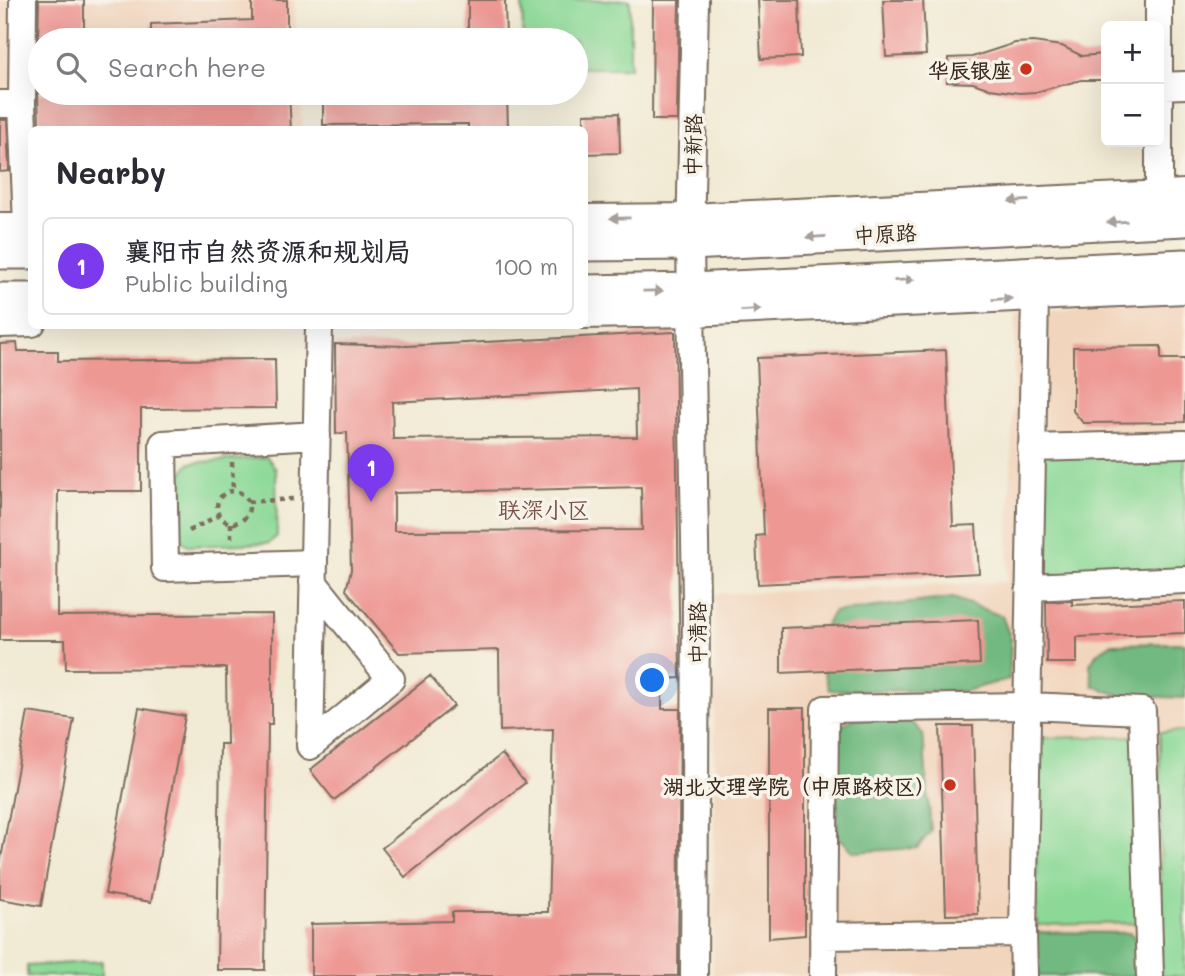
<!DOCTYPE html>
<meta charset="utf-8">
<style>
:root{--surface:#fff;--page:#f7f7f7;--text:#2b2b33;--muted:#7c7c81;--line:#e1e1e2;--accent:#7c3aed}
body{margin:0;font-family:Mali,"LXGW WenKai TC",sans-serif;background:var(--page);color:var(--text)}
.controls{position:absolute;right:21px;top:21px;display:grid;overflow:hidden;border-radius:10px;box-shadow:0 7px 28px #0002}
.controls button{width:63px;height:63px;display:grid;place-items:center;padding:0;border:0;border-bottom:2px solid var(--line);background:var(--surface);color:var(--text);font:35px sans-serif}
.you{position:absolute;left:653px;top:681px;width:24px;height:24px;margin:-18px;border:5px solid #fff;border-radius:50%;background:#1a73e8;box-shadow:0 0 0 10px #1a73e833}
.badge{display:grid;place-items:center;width:46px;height:46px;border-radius:50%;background:var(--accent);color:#fff;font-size:23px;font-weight:700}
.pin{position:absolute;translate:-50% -58px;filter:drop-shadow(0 2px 4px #0008)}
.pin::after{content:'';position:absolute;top:37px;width:24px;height:21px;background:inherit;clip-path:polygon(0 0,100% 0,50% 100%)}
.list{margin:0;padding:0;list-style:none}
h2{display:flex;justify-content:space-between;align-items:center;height:91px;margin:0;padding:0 28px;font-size:30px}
h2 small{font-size:23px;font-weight:400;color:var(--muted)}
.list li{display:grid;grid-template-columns:46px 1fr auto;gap:21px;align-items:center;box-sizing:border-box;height:98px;margin:0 14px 14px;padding:0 14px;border:2px solid var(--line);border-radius:10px}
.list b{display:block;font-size:26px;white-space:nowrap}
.list p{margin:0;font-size:23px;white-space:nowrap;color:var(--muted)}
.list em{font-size:23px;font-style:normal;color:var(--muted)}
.icon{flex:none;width:38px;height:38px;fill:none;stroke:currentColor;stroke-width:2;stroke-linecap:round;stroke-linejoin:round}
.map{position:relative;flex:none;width:1185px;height:976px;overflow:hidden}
.search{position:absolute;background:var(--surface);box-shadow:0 7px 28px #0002;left:28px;top:28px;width:560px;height:77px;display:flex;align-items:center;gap:18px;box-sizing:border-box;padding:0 24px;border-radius:38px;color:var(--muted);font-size:26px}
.panel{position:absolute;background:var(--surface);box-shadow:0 7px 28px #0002;left:28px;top:126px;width:560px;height:203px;border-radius:10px}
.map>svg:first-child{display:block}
</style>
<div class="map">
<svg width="1185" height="976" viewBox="0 0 1185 976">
<rect width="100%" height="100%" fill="#f7f3e8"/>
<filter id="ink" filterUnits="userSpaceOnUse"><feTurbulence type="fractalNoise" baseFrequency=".0143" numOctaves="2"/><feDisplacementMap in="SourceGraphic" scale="14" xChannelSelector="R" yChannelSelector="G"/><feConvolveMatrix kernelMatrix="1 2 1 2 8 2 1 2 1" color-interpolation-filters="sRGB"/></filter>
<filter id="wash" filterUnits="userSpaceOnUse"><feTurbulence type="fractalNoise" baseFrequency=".00686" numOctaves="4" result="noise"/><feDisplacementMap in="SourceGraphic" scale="28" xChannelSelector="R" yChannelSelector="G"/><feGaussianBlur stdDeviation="1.57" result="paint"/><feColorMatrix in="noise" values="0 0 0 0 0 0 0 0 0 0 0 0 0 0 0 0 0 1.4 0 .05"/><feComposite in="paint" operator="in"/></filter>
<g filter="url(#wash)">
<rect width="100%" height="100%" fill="#f1ead4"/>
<!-- built -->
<path fill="#f2d5bd" d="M 0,0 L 294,0 L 297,40 L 40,40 L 40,93 L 300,93 L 303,129 L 32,130 L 31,210 L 0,211 Z
M 1185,306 L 1185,976 L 713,976 L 715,594 L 1007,582 L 1016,313 Z"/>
<!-- green -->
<path fill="#8cd997" stroke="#64825a" stroke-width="2" d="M 522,0 L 630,0 L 630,68 L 576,68 L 576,40 L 523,40 Z
M 1185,451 L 1185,570 L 1036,577 L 1038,455 Z
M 267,457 L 276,469 L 277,536 L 269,543 L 189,546 L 181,540 L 181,474 L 190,463 Z
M 1185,731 L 1185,976 L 1161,976 L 1160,732 Z
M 1140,736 L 1142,923 L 1037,925 L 1035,738 Z
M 102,961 L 102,976 L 27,976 L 27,966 Z"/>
<!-- forest -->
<path fill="#71b980" stroke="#56724f" stroke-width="2" d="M 953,598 L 1002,616 L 1011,640 L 1009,679 L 965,691 L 829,690 L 816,643 L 833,612 Z
M 1185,643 L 1185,698 L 1119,695 L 1093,686 L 1090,664 L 1097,653 L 1111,644 Z
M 908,718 L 923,734 L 931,831 L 917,848 L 854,852 L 837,835 L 836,729 L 853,719 Z
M 1038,932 L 1130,933 L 1141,944 L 1144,976 L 1030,976 L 1030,943 Z"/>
<g id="blocks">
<!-- building -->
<path fill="#ee9894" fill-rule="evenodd" d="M 39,0 L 84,0 L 84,40 L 38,40 Z
M 252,0 L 287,0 L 287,40 L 151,40 L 151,24 L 252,20 Z
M 468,0 L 505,0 L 506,40 L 468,40 Z
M 653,0 L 679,0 L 677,120 L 652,120 Z
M 758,0 L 799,0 L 801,57 L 761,59 Z
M 883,0 L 923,0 L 926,55 L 886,57 Z
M 1033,42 L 1062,46 L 1082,56 L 1103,54 L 1105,80 L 1081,80 L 1036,92 L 1019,93 L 990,89 L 973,83 L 947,82 L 948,58 L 972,57 L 1015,43 Z
M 38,93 L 289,93 L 291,130 L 39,130 Z
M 323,93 L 507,93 L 508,130 L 468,130 L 468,124 L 323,125 Z
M 619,113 L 620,153 L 584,154 L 584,114 Z
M 0,120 L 7,120 L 9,171 L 0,172 Z
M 675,332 L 680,678 L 662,679 L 662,709 L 680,709 L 678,976 L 311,976 L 311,924 L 452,921 L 452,912 L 548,912 L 553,729 L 500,731 L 499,650 L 399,653 L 346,590 L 351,570 L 347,432 L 336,434 L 335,344 L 407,346 ZM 636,389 L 637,437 L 393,439 L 392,402 ZM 641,487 L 642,530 L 394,531 L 394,493 Z
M 17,343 L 18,351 L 58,351 L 58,361 L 275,359 L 276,408 L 141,409 L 141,491 L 58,491 L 57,616 L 272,614 L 272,724 L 268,724 L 265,970 L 217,970 L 220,744 L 227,744 L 226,668 L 66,669 L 65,640 L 0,640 L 0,344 Z
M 1161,346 L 1161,359 L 1185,359 L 1185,422 L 1083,423 L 1073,411 L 1073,347 Z
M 946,350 L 953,526 L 976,525 L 979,573 L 758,584 L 756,536 L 764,535 L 757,358 Z
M 1072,601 L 1072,605 L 1185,601 L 1185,633 L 1077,637 L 1077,663 L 1047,663 L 1046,602 Z
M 978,620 L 980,664 L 781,673 L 781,628 Z
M 430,676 L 454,706 L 334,800 L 310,770 Z
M 139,708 L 185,716 L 151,902 L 105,894 Z
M 769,708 L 805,708 L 805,935 L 769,938 Z
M 28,712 L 74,719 L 41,906 L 0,899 L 0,864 Z
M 940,726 L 973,726 L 978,914 L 946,915 Z
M 502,754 L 525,783 L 405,877 L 382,848 Z"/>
</g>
</g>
<g filter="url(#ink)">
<use href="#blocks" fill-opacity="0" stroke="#7b6d5e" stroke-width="2"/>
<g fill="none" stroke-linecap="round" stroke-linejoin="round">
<!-- minor casing -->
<g stroke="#7b6d5e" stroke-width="30">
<path id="minor" d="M 1159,86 L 1185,85
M 0,104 L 22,104 L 23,0
M 22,104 L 27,226
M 1159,194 L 1159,0
M 584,218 L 690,217 L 1185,193
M 0,226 L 32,226
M 584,315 L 690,313 L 1185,290
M 0,324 L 32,323
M 1031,448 L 1185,444
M 314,563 L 165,568 L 163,444 L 317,435
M 313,582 L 391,679 L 310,746 L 319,326
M 1030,587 L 1185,580
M 823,936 L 1023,933
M 694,976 L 696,600 L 690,243 L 695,0
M 823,976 L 825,709 L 1028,706 L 1142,711 L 1150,976
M 1024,976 L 1023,933 L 1035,297"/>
</g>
<!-- major casing -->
<g stroke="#7b6d5e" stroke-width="37">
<path id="major" d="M 584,244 L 690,243 L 1185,219
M 0,252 L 32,252
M 584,292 L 692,290 L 1185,266
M 0,300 L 32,300"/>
</g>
<!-- path -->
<path stroke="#7b6d5e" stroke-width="4.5" stroke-dasharray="5 5" stroke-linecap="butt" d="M 232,462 L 233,491
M217 507a16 16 0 1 1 32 0a16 16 0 1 1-32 0Z
M 248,502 L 293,499
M 231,523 L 231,543
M 189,531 L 219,515"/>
<!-- minor -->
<use href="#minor" stroke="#fff" stroke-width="26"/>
<!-- major -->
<use href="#major" stroke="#fff" stroke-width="33"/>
</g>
<!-- one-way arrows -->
<defs><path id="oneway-solid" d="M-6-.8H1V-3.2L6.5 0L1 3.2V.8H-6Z" transform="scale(1.75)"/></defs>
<g fill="#a79f9a">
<use href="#oneway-solid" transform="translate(1019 201) rotate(177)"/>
<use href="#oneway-solid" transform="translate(620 218) rotate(179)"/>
<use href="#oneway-solid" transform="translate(1117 222) rotate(177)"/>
<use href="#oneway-solid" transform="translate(816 237) rotate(177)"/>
<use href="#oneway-solid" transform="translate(904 280) rotate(-3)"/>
<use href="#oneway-solid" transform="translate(653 291) rotate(-1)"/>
<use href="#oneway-solid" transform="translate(1002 299) rotate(-3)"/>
<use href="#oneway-solid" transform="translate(751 310) rotate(-3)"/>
</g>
</g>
<!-- markers -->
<g fill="#c8321e" stroke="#f7f3e8" stroke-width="2.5">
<circle cx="1026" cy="69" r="7"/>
<circle cx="950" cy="785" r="7"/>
</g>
<g text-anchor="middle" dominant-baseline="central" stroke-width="7" stroke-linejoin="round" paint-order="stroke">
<!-- poi labels -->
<g font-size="21" font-weight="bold" fill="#3b2a1e" stroke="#f7f3e8" text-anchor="end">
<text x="1012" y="69">华辰银座</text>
<text x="936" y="785">湖北文理学院（中原路校区）</text>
</g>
<!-- street labels -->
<g font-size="21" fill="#3b2a1e" stroke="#f7f3e8">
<text transform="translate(692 145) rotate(-89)">中新路</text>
<text transform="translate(885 233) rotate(-3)">中原路</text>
<text transform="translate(696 633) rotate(-90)">中清路</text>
</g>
<!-- neighbourhood labels -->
<g font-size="23" fill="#7a5047" stroke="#f7f3e8">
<text x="544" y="509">联深小区</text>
</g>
</g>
</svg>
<div class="controls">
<button>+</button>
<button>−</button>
</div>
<div class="you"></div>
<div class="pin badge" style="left:371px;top:502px">1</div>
<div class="search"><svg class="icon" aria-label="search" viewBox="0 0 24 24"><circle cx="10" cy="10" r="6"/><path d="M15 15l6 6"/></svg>Search here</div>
<section class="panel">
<h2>Nearby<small></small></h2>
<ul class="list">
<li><span class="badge">1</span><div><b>襄阳市自然资源和规划局</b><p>Public building</p></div><em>100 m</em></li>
</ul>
</section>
</div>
